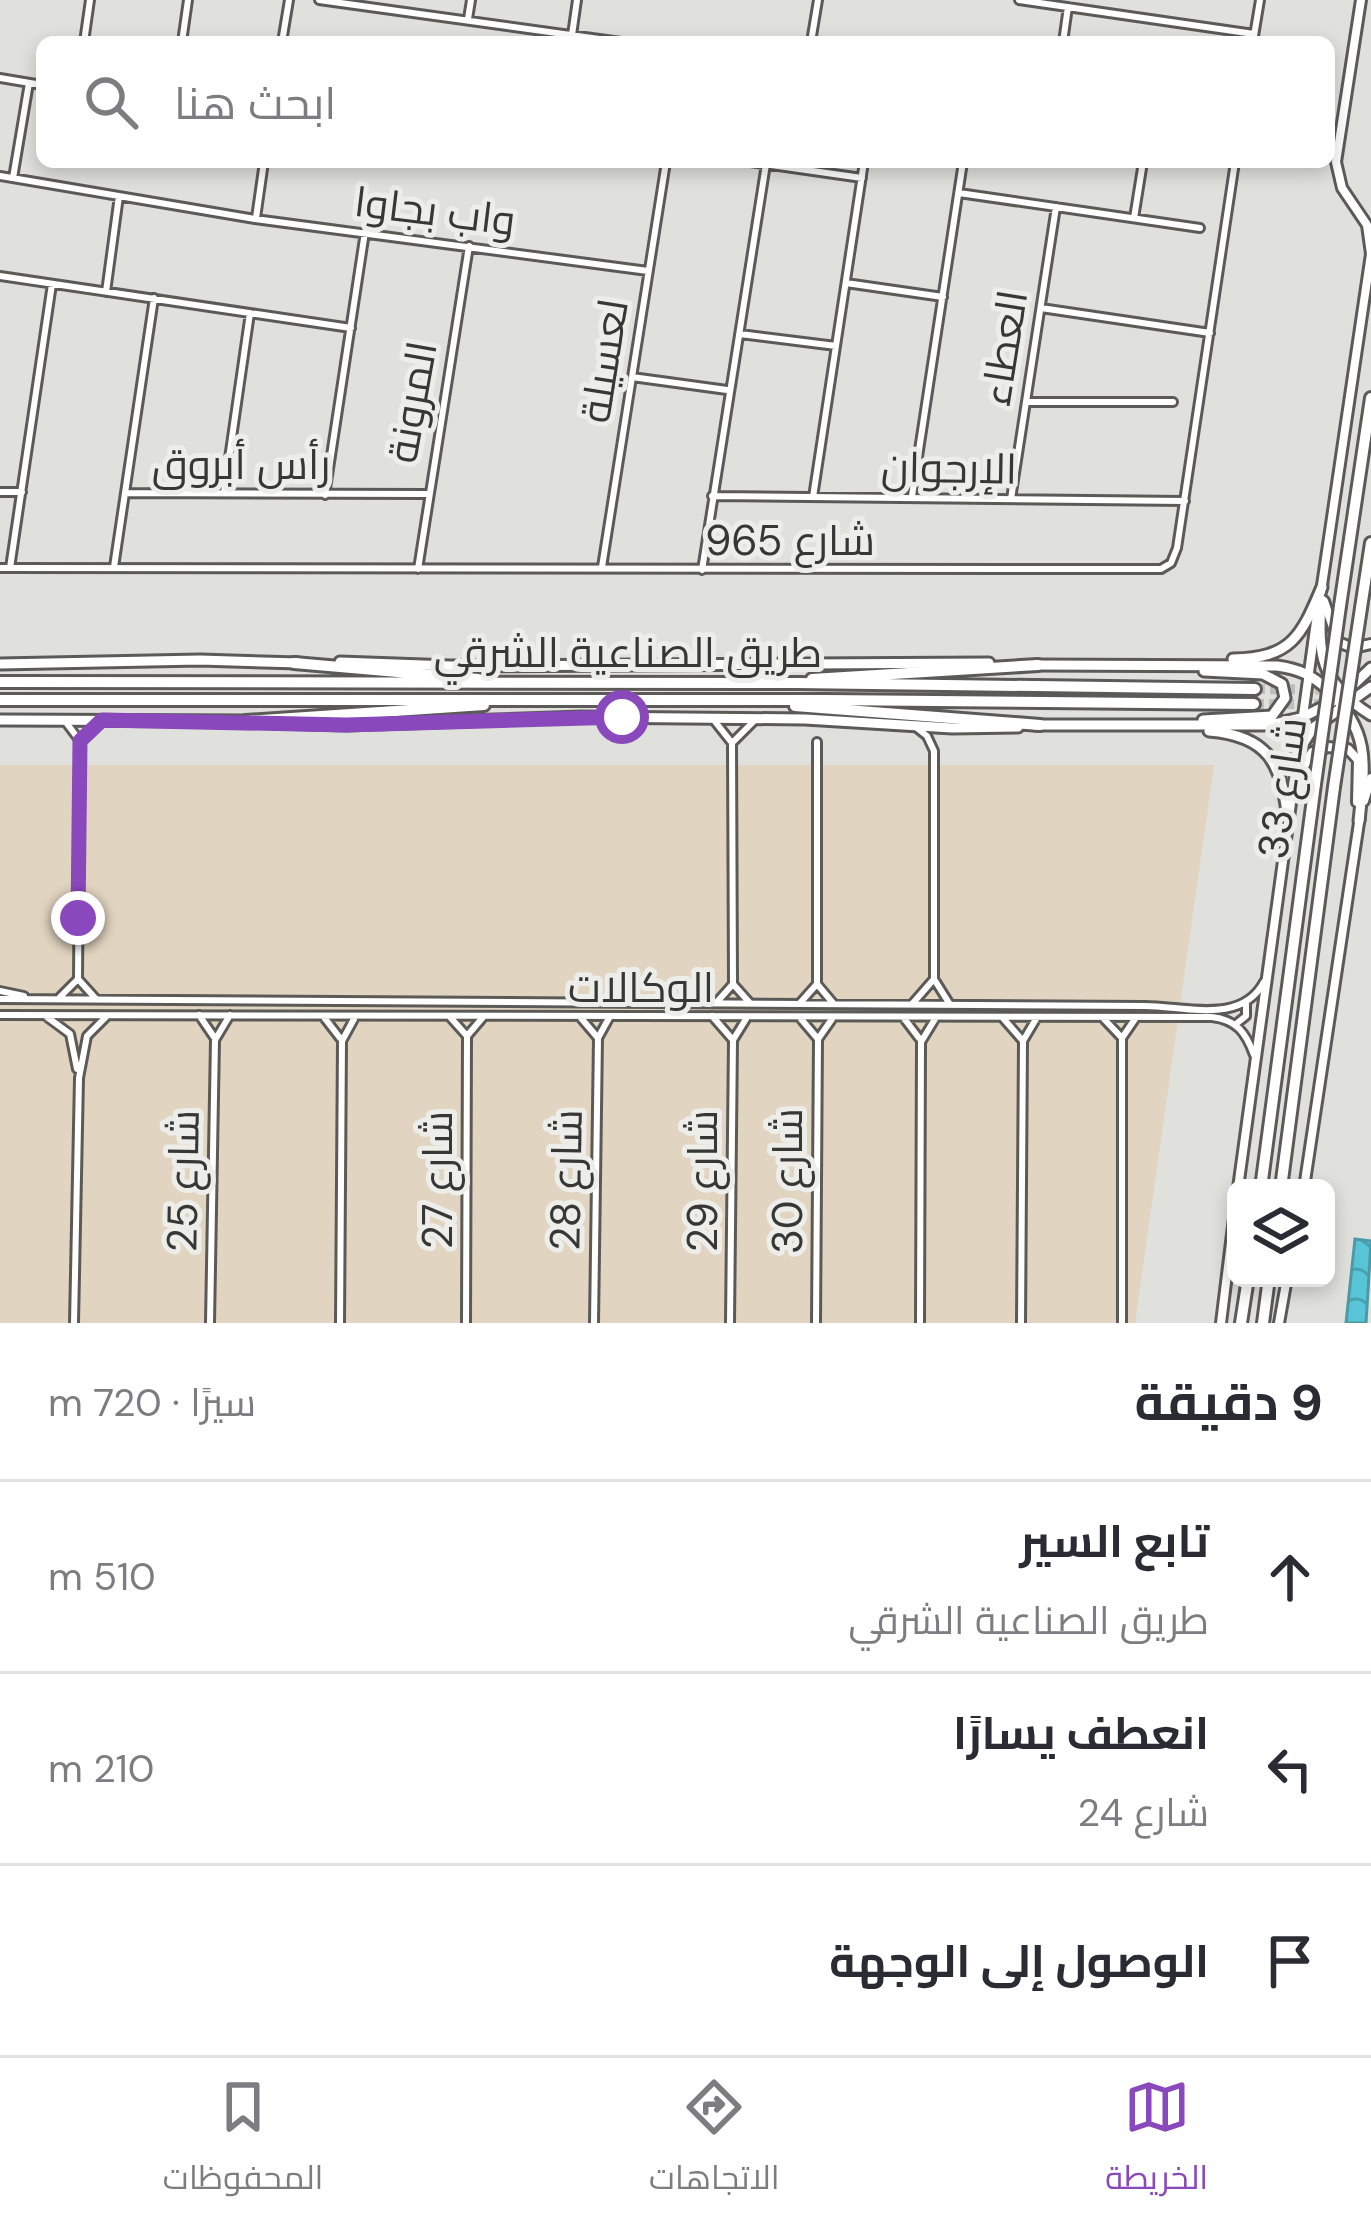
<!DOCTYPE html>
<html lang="ar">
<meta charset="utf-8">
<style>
:root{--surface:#fff;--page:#f7f7f7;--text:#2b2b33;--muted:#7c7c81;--line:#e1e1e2;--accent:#8948bc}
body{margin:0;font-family:"DM Sans",Cairo,sans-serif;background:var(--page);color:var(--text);direction:rtl}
.controls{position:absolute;right:36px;bottom:36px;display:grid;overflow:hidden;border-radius:18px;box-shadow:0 6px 18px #0003}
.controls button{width:108px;height:108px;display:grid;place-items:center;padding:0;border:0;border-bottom:3px solid var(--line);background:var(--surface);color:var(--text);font:60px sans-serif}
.stop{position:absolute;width:36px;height:36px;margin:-27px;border:9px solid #8948bc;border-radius:50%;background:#fff}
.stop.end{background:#8948bc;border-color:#fff;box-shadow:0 3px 12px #0008}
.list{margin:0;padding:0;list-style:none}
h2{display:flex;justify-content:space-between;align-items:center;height:156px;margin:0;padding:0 48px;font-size:51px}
h2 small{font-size:39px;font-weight:400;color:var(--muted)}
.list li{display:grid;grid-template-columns:78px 1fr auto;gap:36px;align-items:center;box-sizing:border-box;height:192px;padding:0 48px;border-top:3px solid var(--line)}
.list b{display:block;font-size:45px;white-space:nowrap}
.list p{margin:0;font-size:39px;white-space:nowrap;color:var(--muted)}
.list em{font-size:39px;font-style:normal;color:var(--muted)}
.icon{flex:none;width:66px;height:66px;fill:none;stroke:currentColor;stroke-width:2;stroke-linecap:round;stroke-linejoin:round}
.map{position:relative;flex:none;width:1371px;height:1323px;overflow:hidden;direction:ltr}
.search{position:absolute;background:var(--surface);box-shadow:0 6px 18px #0003;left:36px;right:36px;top:36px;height:132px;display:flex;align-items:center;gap:30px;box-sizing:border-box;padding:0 42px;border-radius:18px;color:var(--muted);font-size:45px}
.sheet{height:732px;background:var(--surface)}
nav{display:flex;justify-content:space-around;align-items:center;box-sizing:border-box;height:168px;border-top:3px solid var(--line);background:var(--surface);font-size:33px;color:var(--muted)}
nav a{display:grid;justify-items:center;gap:6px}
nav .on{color:var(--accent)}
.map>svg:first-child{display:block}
</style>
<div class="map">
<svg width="1371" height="1323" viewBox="0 0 1371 1323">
<defs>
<pattern id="water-waves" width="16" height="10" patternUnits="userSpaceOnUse" patternTransform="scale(3)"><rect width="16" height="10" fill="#57c5d7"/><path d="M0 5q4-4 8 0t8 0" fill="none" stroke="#49a1af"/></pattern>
</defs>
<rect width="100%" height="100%" fill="#e0e0dc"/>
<!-- industrial -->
<path fill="#e1d4c0" d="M 0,765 L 1214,765 L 1135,1323 L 0,1323 Z"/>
<!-- water -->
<path fill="url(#water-waves)" stroke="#4d9aa6" stroke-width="3" d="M 1355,1239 L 1371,1241 L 1366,1323 L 1346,1323 Z"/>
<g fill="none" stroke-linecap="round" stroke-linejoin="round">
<!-- trunk-tunnel -->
<path stroke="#bebebb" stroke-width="10" stroke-dasharray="10 5" stroke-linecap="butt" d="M 1255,689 L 1371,690
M 1254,704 L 1329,704"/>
<!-- minor casing -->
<g stroke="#5b5a57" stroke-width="12">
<path id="minor" d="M 319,0 L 621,42
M 1019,0 L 1254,34
M 468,19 L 471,0
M 572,35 L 577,0
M 84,42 L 90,0
M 182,42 L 188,0
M 282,42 L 289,0
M 811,42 L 818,0
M 1063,42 L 1068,7
M 1253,42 L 1260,0
M 0,78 L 42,85
M 750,162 L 862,178
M 0,176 L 255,219 L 648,271
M 13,178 L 29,83
M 959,193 L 1200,228
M 256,218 L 264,162
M 1134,218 L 1143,162
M 0,276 L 351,328
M 846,283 L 943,297
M 106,292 L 119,196
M 1041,308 L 1210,333
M 740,334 L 836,346
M 632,377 L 727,390
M 1027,402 L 1173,402
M 0,492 L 22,492
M 126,493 L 427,494
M 224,493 L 250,313
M 325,495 L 365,232
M 712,496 L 1185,501
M 912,496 L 963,162
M 813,497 L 864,162
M 1011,499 L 1056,207
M 114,567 L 154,298
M 602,567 L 666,162
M 0,568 L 1161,569 L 1171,563 L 1177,548 L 1235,162
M 10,568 L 52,284
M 418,569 L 469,246
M 702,570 L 766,164
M 713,719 L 732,743 L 733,984 L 749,1002
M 65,721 L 80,741 L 78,979 L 96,999
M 917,728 L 927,736 L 934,751 L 934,979 L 949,1003
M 80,741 L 98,723
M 817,742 L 817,984 L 833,1003
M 732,743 L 755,720
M 0,991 L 24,996
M 60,997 L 78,979
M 0,999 L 1145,1006 C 1185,1006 1241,1025 1264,982
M 716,1003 L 733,984
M 800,1003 L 817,984
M 913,1003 L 934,979
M 0,1015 L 1212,1017 C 1237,1020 1246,1033 1254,1055
M 199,1015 L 214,1037
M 323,1016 L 340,1038
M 712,1016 L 733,1040
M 47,1017 L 70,1034 L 77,1069
M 450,1017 L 467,1036
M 903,1017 L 919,1038
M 1002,1017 L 1023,1041
M 581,1018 L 598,1038
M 801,1019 L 818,1039
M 1104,1019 L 1122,1038
M 1236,1024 L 1246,1016 L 1246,1004
M 74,1323 L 79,1078 L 87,1036 L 106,1017
M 210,1323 L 215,1040 L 230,1015
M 340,1323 L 342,1041 L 354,1019
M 466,1323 L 467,1036 L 484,1016
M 594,1323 L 598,1038 L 609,1018
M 730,1323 L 733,1040 L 746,1019
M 816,1323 L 818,1039 L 832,1019
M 920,1323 L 921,1042 L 935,1019
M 1021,1323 L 1023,1041 L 1036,1019
M 1122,1323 L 1122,1038 L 1135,1019"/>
</g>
<!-- tertiary casing -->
<g stroke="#5b5a57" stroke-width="14">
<path id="tertiary" d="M 1321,592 L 1371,254 L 1367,225 L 1342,188 L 1336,162 L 1361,0
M 1324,601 L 1338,642 L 1353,648 L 1371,644
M 1296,781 L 1312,752 L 1328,747 L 1348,749 L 1358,760 L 1357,802
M 1364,801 L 1371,778
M 1238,1188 L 1318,607
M 1304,1188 L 1360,816
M 1221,1323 L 1236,1202
M 1279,1323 L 1287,1278"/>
</g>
<!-- primary casing -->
<g stroke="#5b5a57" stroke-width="15">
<path id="primary" d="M 1321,599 C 1318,654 1319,683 1371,715
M 1233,659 C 1291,658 1301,637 1322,587
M 340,662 L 451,666 L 989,663
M 0,664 L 200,660 L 299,663
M 1036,665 L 1277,666 C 1299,669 1312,675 1328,690 C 1371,732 1365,764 1359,821
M 1349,689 L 1371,668
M 0,720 L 251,721
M 1203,720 L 1272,716 L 1285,698 L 1282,684 L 1263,674 L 1204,671
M 273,723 L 346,725 L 581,717 L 805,719 L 952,728 L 1018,727
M 1035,725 L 1269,725 L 1301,718 L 1331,703
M 1209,731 C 1270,736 1281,764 1288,819
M 1295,757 L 1313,728 L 1371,687"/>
</g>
<!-- trunk casing -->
<g stroke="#5b5a57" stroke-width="16">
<path id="trunk" d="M 1340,606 L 1371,398
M 1361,608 L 1371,543
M 294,663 L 478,679
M 812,679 L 1038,665
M 0,682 L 797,683 L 1255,689
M 0,700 L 825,700 L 1254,704
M 795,706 L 1040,725
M 246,721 L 484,705
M 1261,1188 L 1315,784
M 1281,1188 L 1334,787
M 1241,1323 L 1248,1278
M 1263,1323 L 1269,1278"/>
</g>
<!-- minor -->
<use href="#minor" stroke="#fff" stroke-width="6"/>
<!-- tertiary -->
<use href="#tertiary" stroke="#fff" stroke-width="8"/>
<!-- primary -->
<use href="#primary" stroke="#fff" stroke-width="9"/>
<!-- trunk -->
<use href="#trunk" stroke="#fff" stroke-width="10"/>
<!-- trunk-bridge casing -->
<g stroke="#5b5a57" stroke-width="16" stroke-linecap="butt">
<path id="trunk-bridge" d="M 1315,784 L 1340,606
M 1334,787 L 1361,608"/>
</g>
<!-- trunk-bridge -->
<use href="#trunk-bridge" stroke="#fff" stroke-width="10"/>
</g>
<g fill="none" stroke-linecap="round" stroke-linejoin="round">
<!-- route -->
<path stroke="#8948bc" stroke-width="15" d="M 78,918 L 80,741 L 102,720 L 346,725 L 622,717"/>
</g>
<g text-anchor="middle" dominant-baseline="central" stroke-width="10" stroke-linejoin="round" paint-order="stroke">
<!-- street labels -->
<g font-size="42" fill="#373735" stroke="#edede9">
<text transform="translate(435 211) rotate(7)">واب بجاوا</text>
<text transform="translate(1004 348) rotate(-81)">العطاء</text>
<text transform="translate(604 361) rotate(-81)">لعسيلة</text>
<text transform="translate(412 402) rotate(-80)">المرونة</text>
<text x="241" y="464">رأس أبروق</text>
<text transform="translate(949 468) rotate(1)">الإرجوان</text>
<text x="790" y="540">شارع 965</text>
<text x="628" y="652">طريق الصناعية الشرقي</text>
<text transform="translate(1282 788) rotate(-82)">شارع 33</text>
<text x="641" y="987">الوكالات</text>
<text transform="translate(437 1180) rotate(-90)">شارع 27</text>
<text transform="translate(566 1180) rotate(-89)">شارع 28</text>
<text transform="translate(183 1181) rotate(-89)">شارع 25</text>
<text transform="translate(702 1181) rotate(-90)">شارع 29</text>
<text transform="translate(787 1181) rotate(-90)">شارع 30</text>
</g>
</g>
</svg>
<div class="controls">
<button><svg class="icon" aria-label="layers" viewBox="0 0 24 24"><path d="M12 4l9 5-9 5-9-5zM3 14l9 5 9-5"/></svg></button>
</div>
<div class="stop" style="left:622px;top:717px"></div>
<div class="stop end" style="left:78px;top:918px"></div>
<div class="search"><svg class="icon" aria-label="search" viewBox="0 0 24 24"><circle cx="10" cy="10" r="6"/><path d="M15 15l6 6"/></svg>ابحث هنا</div>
</div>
<section class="sheet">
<h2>9 دقيقة<small>سيرًا · 720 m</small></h2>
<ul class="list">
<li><svg class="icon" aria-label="ahead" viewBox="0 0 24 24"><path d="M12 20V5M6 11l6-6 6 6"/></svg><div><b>تابع السير</b><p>طريق الصناعية الشرقي</p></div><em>510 m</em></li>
<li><svg class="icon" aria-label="left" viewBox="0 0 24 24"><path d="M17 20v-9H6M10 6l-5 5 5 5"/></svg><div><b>انعطف يسارًا</b><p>شارع 24</p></div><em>210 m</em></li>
<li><svg class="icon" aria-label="arrive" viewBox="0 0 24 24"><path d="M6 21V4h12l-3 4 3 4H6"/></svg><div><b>الوصول إلى الوجهة</b></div></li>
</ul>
</section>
<nav>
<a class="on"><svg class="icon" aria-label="map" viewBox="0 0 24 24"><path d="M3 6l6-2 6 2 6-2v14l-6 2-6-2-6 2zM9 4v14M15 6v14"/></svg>الخريطة</a>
<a><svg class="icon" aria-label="directions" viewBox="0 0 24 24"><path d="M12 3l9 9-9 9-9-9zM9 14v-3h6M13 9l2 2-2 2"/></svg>الاتجاهات</a>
<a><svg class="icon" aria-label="saved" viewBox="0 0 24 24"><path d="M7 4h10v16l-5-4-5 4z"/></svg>المحفوظات</a>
</nav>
